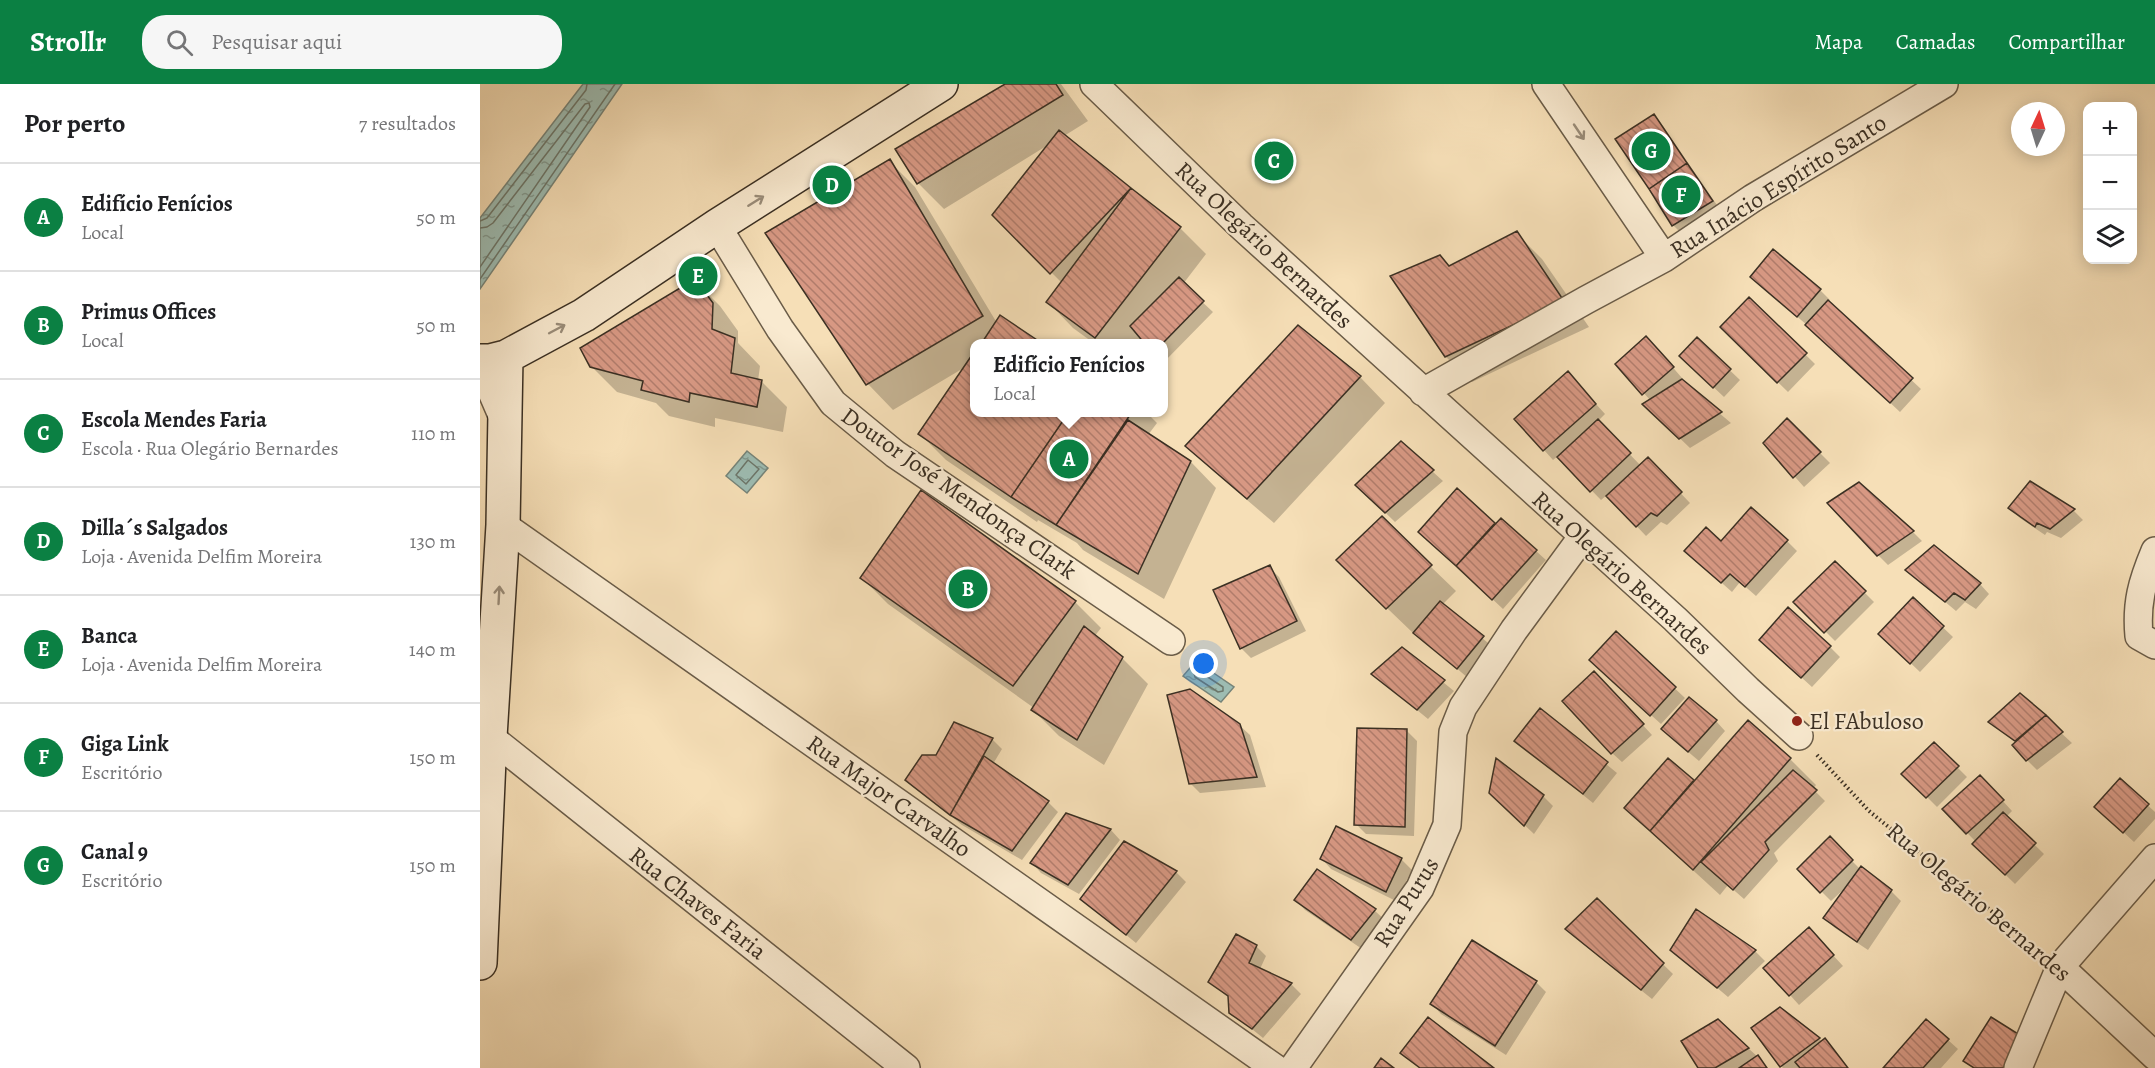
<!DOCTYPE html>
<html lang="pt">
<meta charset="utf-8">
<style>
:root{--surface:#fff;--page:#f6f6f6;--text:#202124;--muted:#757577;--line:#e0e0e0;--accent:#0b8043}
body{margin:0;font-family:Alegreya,serif;background:var(--page);color:var(--text)}
.controls{position:absolute;right:18px;top:18px;display:grid;overflow:hidden;border-radius:12px;box-shadow:0 3px 15px #0003}
.controls button{width:54px;height:54px;display:grid;place-items:center;padding:0;border:0;border-bottom:2px solid var(--line);background:var(--surface);color:var(--text);font:30px sans-serif}
.compass{position:absolute;left:1531px;top:18px;width:54px;height:54px;border-radius:50%;background:var(--surface);box-shadow:0 3px 15px #0003;rotate:4deg}
.you{position:absolute;left:724px;top:580px;width:21px;height:21px;margin:-15px;border:4px solid #fff;border-radius:50%;background:#1a73e8;box-shadow:0 0 0 9px #1a73e833}
.badge{display:grid;place-items:center;width:39px;height:39px;border-radius:50%;background:var(--accent);color:#fff;font-size:20px;font-weight:700}
.pin{position:absolute;translate:-50% -50%;border:3px solid #fff;box-shadow:0 2px 6px #0006}
.popup{position:absolute;left:490px;top:255px;width:198px;height:78px;box-sizing:border-box;display:grid;place-content:center;border-radius:12px;background:var(--surface);filter:drop-shadow(0 2px 4px #0005);font-size:20px;white-space:nowrap;color:var(--muted)}
.popup b{font-size:22px;color:var(--text)}
.popup::after{content:'';position:absolute;left:50%;top:100%;margin-left:-12px;border:12px solid transparent;border-top-color:var(--surface)}
.list{margin:0;padding:0;list-style:none}
h2{display:flex;justify-content:space-between;align-items:center;height:78px;margin:0;padding:0 24px;font-size:26px}
h2 small{font-size:20px;font-weight:400;color:var(--muted)}
.list li{display:grid;grid-template-columns:39px 1fr auto;gap:18px;align-items:center;box-sizing:border-box;height:108px;padding:0 24px;border-top:2px solid var(--line)}
.list b{display:block;font-size:22px;white-space:nowrap}
.list p{margin:0;font-size:20px;white-space:nowrap;color:var(--muted)}
.list em{font-size:20px;font-style:normal;color:var(--muted)}
.icon{flex:none;width:33px;height:33px;fill:none;stroke:currentColor;stroke-width:2;stroke-linecap:round;stroke-linejoin:round}
.map{position:relative;flex:none;width:1675px;height:984px;overflow:hidden}
header{display:flex;align-items:center;gap:36px;box-sizing:border-box;height:84px;padding:0 30px;background:var(--accent);color:#fff}
header strong{font-size:28px}
nav{display:flex;gap:33px;margin-inline-start:auto;font-size:21px}
.search{width:420px;height:54px;background:var(--page);display:flex;align-items:center;gap:15px;box-sizing:border-box;padding:0 21px;border-radius:24px;color:var(--muted);font-size:22px}
main{display:flex}
aside{flex:1;background:var(--surface)}
.map>svg:first-child{display:block}
</style>
<header>
<strong>Strollr</strong>
<div class="search"><svg class="icon" aria-label="search" viewBox="0 0 24 24"><circle cx="10" cy="10" r="6"/><path d="M15 15l6 6"/></svg>Pesquisar aqui</div>
<nav><a>Mapa</a><a>Camadas</a><a>Compartilhar</a></nav>
</header>
<main>
<aside>
<h2>Por perto<small>7 resultados</small></h2>
<ul class="list">
<li><span class="badge">A</span><div><b>Edifício Fenícios</b><p>Local</p></div><em>50 m</em></li>
<li><span class="badge">B</span><div><b>Primus Offices</b><p>Local</p></div><em>50 m</em></li>
<li><span class="badge">C</span><div><b>Escola Mendes Faria</b><p>Escola · Rua Olegário Bernardes</p></div><em>110 m</em></li>
<li><span class="badge">D</span><div><b>Dilla´s Salgados</b><p>Loja · Avenida Delfim Moreira</p></div><em>130 m</em></li>
<li><span class="badge">E</span><div><b>Banca</b><p>Loja · Avenida Delfim Moreira</p></div><em>140 m</em></li>
<li><span class="badge">F</span><div><b>Giga Link</b><p>Escritório</p></div><em>150 m</em></li>
<li><span class="badge">G</span><div><b>Canal 9</b><p>Escritório</p></div><em>150 m</em></li>
</ul>
</aside>
<div class="map">
<svg width="1675" height="984" viewBox="0 0 1675 984">
<defs>
<pattern id="water-ripples" width="26" height="14" patternUnits="userSpaceOnUse" patternTransform="scale(1.5)"><rect width="26" height="14" fill="#9dbcb2"/><path d="M2 4q2-2 4 0t4 0M15 11q2-2 4 0t4 0" fill="none" stroke="#819990"/></pattern>
<pattern id="building-back-hatch" width="6" height="6" patternUnits="userSpaceOnUse" patternTransform="scale(1.5)"><rect width="6" height="6" fill="#d79883"/><path d="M-1 5l2 2M0 0l6 6M5-1l2 2" fill="none" stroke="#b07c6b"/></pattern>
</defs>
<rect width="100%" height="100%" fill="#f6dfb7"/>
<filter id="stains"><feTurbulence type="fractalNoise" baseFrequency=".00333" numOctaves="4"/><feColorMatrix values="0 0 0 0 .2 0 0 0 0 .09 0 0 0 0 .02 0 0 0 .5 -.17"/></filter>
<radialGradient id="worn" r=".72"><stop offset=".6" stop-color="#630" stop-opacity="0"/><stop offset="1" stop-color="#630" stop-opacity=".3"/></radialGradient>
<!-- water -->
<path fill="url(#water-ripples)" stroke="#768479" stroke-width="1.5" d="M 103,0 L 142,0 L 0,205 L 0,134 Z
M 267,367 L 288,384 L 267,409 L 246,392 Z
M 716,577 L 754,603 L 741,618 L 703,592 Z"/>
<!-- shadow -->
<path fill="#0003" d="M 528,0 L 581,0 L 608,37 L 584,52 L 700,144 L 726,170 L 703,200 L 733,228 L 684,278 L 684,260 L 667,260 L 661,253 L 657,260 L 615,260 L 593,244 L 568,218 L 582,199 L 514,131 L 568,61 L 464,125 L 438,99 Z
M 1173,32 L 1183,42 L 1241,127 L 1203,151 L 1193,141 Z
M 409,77 L 435,103 L 517,239 L 560,260 L 494,260 L 494,328 L 666,328 L 677,339 L 668,351 L 711,378 L 736,404 L 684,515 L 603,466 L 597,459 L 558,436 L 557,438 L 466,376 L 440,350 L 487,282 L 413,326 L 388,300 L 287,149 Z
M 1036,149 L 1062,175 L 1109,243 L 992,298 L 966,273 L 960,173 L 970,183 Z
M 214,196 L 240,222 L 258,247 L 258,259 L 280,282 L 278,297 L 281,297 L 307,323 L 303,348 L 235,334 L 235,343 L 189,332 L 176,319 L 137,308 L 111,282 Z
M 1281,202 L 1340,206 L 1350,216 L 1348,218 L 1441,305 L 1420,328 L 1327,241 Z
M 1269,215 L 1335,280 L 1308,308 L 1242,243 Z
M 1217,255 L 1260,296 L 1244,313 L 1211,282 Z
M 1176,264 L 1202,294 L 1200,296 L 1251,339 L 1210,364 L 1165,321 L 1171,317 L 1137,280 Z
M 880,293 L 905,319 L 794,439 L 733,387 L 708,362 Z
M 1097,299 L 1125,330 L 1118,337 L 1161,382 L 1168,375 L 1210,419 L 1187,441 L 1181,438 L 1166,452 L 1127,411 L 1121,416 L 1078,372 L 1073,376 L 1064,366 Z
M 1307,336 L 1350,379 L 1324,403 L 1285,359 Z
M 921,359 L 963,397 L 915,438 L 877,401 Z
M 1551,399 L 1594,427 L 1603,436 L 1581,454 L 1567,448 L 1565,451 L 1540,434 L 1530,424 Z
M 977,407 L 1015,441 L 1056,467 L 1066,476 L 1023,525 L 950,457 Z
M 1433,448 L 1442,457 L 1408,481 L 1398,471 Z
M 1307,457 L 1317,467 L 1276,512 L 1260,498 L 1252,508 L 1216,476 L 1241,459 Z
M 1355,479 L 1394,518 L 1355,557 L 1316,518 Z
M 950,482 L 976,507 L 962,521 L 1013,563 L 988,594 L 934,548 L 933,549 L 884,502 Z
M 789,483 L 799,493 L 826,547 L 771,574 L 761,564 Z
M 1427,486 L 1500,500 L 1509,510 L 1496,525 L 1485,518 L 1476,527 Z
M 382,494 L 595,518 L 621,544 L 614,553 L 642,574 L 668,600 L 624,681 L 579,652 L 553,626 L 554,624 L 408,520 Z
M 1433,515 L 1473,553 L 1440,588 L 1400,550 Z
M 1136,549 L 1205,614 L 1181,640 L 1121,586 Z
M 1350,563 L 1360,573 L 1332,603 L 1291,566 Z
M 922,565 L 974,607 L 948,635 L 893,590 Z
M 1124,599 L 1172,651 L 1142,678 L 1132,669 Z
M 1540,611 L 1592,659 L 1557,686 L 1547,676 L 1536,659 L 1510,638 Z
M 1060,626 L 1137,689 L 1113,719 L 1036,657 Z
M 1236,637 L 1245,647 L 1219,677 L 1193,655 Z
M 1268,639 L 1310,675 L 1336,701 L 1333,705 L 1345,717 L 1294,769 L 1298,777 L 1264,815 L 1248,801 L 1240,811 L 1156,734 L 1188,676 L 1215,699 Z
M 759,641 L 770,651 L 786,703 L 720,709 L 710,699 Z
M 927,647 L 937,657 L 934,752 L 886,750 L 876,740 Z
M 512,655 L 522,665 L 513,680 L 568,718 L 578,728 L 542,776 L 482,741 L 427,696 L 457,673 Z
M 1454,660 L 1487,693 L 1457,723 L 1424,690 Z
M 1640,696 L 1675,728 L 1675,735 L 1654,758 L 1626,732 Z
M 1510,703 L 1532,727 L 1526,733 L 1564,770 L 1535,800 L 1494,760 L 1496,758 L 1464,725 Z
M 1063,712 L 1073,722 L 1054,750 L 1021,719 Z
M 586,730 L 631,746 L 640,756 L 599,810 L 561,789 L 552,779 Z
M 857,744 L 922,776 L 932,786 L 916,817 L 851,785 L 842,775 Z
M 1350,755 L 1380,785 L 1411,807 L 1421,817 L 1388,866 L 1355,844 L 1345,834 L 1364,807 L 1363,806 L 1351,817 L 1319,785 Z
M 644,759 L 696,788 L 706,798 L 656,859 L 602,815 Z
M 837,787 L 895,827 L 905,836 L 882,865 L 825,826 L 816,816 Z
M 1117,816 L 1193,890 L 1172,915 L 1097,855 Z
M 1216,828 L 1275,867 L 1285,877 L 1248,913 L 1192,866 Z
M 1338,855 L 1363,882 L 1319,921 L 1310,911 Z
M 992,858 L 1056,898 L 1066,908 L 1026,971 L 961,930 L 952,920 Z
M 776,862 L 786,872 L 780,885 L 811,900 L 821,910 L 783,954 L 751,928 L 750,915 L 730,898 Z
M 1300,925 L 1343,958 L 1345,956 L 1368,984 L 1303,984 L 1301,982 Z
M 1238,937 L 1278,973 L 1288,984 L 1220,984 Z
M 1468,956 L 1478,965 L 1461,984 L 1405,984 Z"/>
<g fill="none" stroke-linecap="round" stroke-linejoin="round">
<!-- shore -->
<path stroke="#6c766a" stroke-width="1.5" d="M 0,137 L 7,134 L 106,6 L 107,0
M 0,144 L 7,143 L 13,139 L 105,20 L 109,19 L 110,23 L 0,183
M 0,195 L 135,0
M 268,376 L 279,385 L 266,400 L 256,391 Z
M 717,586 L 743,603 L 743,607 L 738,608 L 715,593 L 714,589 Z"/>
</g>
<!-- building -->
<path fill="url(#building-back-hatch)" stroke="#3b3023" stroke-width="1.5" d="M 525,0 L 576,0 L 583,11 L 437,100 L 415,65 Z
M 1174,30 L 1207,79 L 1169,105 L 1135,55 Z
M 579,46 L 651,104 L 570,190 L 512,131 Z
M 410,75 L 503,232 L 386,301 L 285,149 Z
M 1207,79 L 1233,117 L 1192,142 L 1169,105 Z
M 651,104 L 701,143 L 615,254 L 566,218 Z
M 1037,147 L 1084,217 L 965,273 L 910,192 L 960,171 L 969,182 Z
M 1293,165 L 1341,205 L 1317,233 L 1270,193 Z
M 699,193 L 724,217 L 682,260 L 665,260 L 650,242 Z
M 215,195 L 233,219 L 232,245 L 255,254 L 251,289 L 282,296 L 277,323 L 210,309 L 209,318 L 161,306 L 163,297 L 110,283 L 100,264 Z
M 1269,213 L 1327,269 L 1297,299 L 1240,243 Z
M 1348,216 L 1433,294 L 1410,319 L 1325,241 Z
M 520,231 L 563,260 L 501,260 Z
M 818,241 L 881,292 L 767,415 L 705,362 Z
M 1166,252 L 1194,283 L 1162,311 L 1135,280 Z
M 1217,253 L 1251,285 L 1233,304 L 1199,272 Z
M 494,268 L 494,328 L 589,328 L 531,413 L 438,350 Z
M 1088,287 L 1116,320 L 1063,367 L 1034,335 Z
M 1202,295 L 1242,328 L 1199,355 L 1162,320 Z
M 589,328 L 652,328 L 576,441 L 531,413 Z
M 1307,334 L 1341,368 L 1313,394 L 1283,359 Z
M 1118,335 L 1151,369 L 1110,408 L 1077,373 Z
M 648,336 L 711,377 L 658,490 L 576,441 Z
M 921,357 L 954,386 L 905,429 L 875,401 Z
M 1168,373 L 1202,408 L 1177,432 L 1171,429 L 1156,443 L 1126,412 Z
M 1550,397 L 1595,425 L 1570,445 L 1557,439 L 1555,443 L 1528,424 Z
M 1379,398 L 1434,447 L 1397,472 L 1347,419 Z
M 977,404 L 1015,439 L 976,482 L 938,448 Z
M 441,406 L 596,517 L 533,602 L 380,494 Z
M 1271,423 L 1308,456 L 1265,503 L 1250,490 L 1241,499 L 1204,467 L 1226,443 L 1241,457 Z
M 902,432 L 952,481 L 906,525 L 856,476 Z
M 1021,434 L 1057,466 L 1012,516 L 976,482 Z
M 1454,461 L 1501,499 L 1485,516 L 1474,509 L 1465,518 L 1425,486 Z
M 1355,477 L 1386,507 L 1344,549 L 1313,518 Z
M 790,481 L 817,537 L 760,565 L 733,506 Z
M 1433,513 L 1464,542 L 1430,580 L 1398,550 Z
M 960,517 L 1004,552 L 977,585 L 933,549 Z
M 1308,523 L 1351,562 L 1321,594 L 1279,556 Z
M 604,542 L 643,573 L 597,656 L 551,626 Z
M 1136,547 L 1196,603 L 1170,632 L 1109,576 Z
M 922,563 L 965,596 L 937,626 L 891,590 Z
M 1114,587 L 1164,640 L 1131,670 L 1082,617 Z
M 710,605 L 760,640 L 777,693 L 709,700 L 687,611 Z
M 1540,609 L 1566,631 L 1535,657 L 1508,638 Z
M 1209,613 L 1237,636 L 1208,668 L 1181,645 Z
M 1060,624 L 1128,678 L 1103,710 L 1034,657 Z
M 1566,631 L 1583,648 L 1546,677 L 1532,661 Z
M 1268,636 L 1311,674 L 1213,786 L 1170,747 Z
M 474,638 L 513,654 L 470,731 L 425,696 L 442,671 L 456,671 Z
M 877,644 L 927,645 L 925,743 L 874,741 Z
M 1454,658 L 1479,682 L 1446,714 L 1421,690 Z
M 504,672 L 569,717 L 532,767 L 470,731 Z
M 1016,674 L 1064,711 L 1044,742 L 1009,709 Z
M 1188,674 L 1214,696 L 1170,747 L 1144,724 Z
M 1313,686 L 1337,706 L 1285,758 L 1289,766 L 1253,806 L 1221,778 Z
M 1500,691 L 1524,716 L 1486,750 L 1462,725 Z
M 1640,694 L 1669,720 L 1643,749 L 1614,723 Z
M 1523,728 L 1556,759 L 1525,791 L 1492,760 Z
M 586,729 L 631,745 L 588,801 L 550,779 Z
M 856,742 L 922,774 L 906,808 L 840,775 Z
M 1350,752 L 1373,776 L 1340,809 L 1317,785 Z
M 644,757 L 697,787 L 646,851 L 600,815 Z
M 1381,782 L 1412,806 L 1377,858 L 1343,834 Z
M 837,785 L 896,825 L 871,856 L 814,816 Z
M 1117,814 L 1184,879 L 1161,906 L 1085,845 Z
M 1216,825 L 1276,866 L 1237,904 L 1190,866 Z
M 1329,843 L 1354,871 L 1309,912 L 1283,884 Z
M 756,850 L 777,861 L 769,879 L 812,899 L 772,945 L 749,929 L 748,912 L 728,898 Z
M 992,856 L 1057,897 L 1015,962 L 950,920 Z
M 1300,923 L 1340,954 L 1300,983 L 1271,944 Z
M 948,933 L 1014,984 L 940,984 L 920,969 Z
M 1511,933 L 1543,953 L 1524,984 L 1494,984 L 1483,977 Z
M 1238,935 L 1269,964 L 1235,984 L 1218,984 L 1201,957 Z
M 1446,935 L 1469,955 L 1443,984 L 1403,984 Z
M 1345,954 L 1368,984 L 1320,984 L 1315,978 Z
M 1278,971 L 1287,984 L 1259,984 Z
M 901,974 L 914,984 L 894,984 Z"/>
<g fill="none" stroke-linecap="round" stroke-linejoin="round">
<!-- minor casing -->
<g stroke="#6a5c48" stroke-width="30">
<path id="minor" d="M 614,0 L 761,142 L 1195,535 L 1268,606 L 1319,652
M 1066,0 L 1184,174
M 237,142 L 300,245 L 353,319 L 415,370 L 691,557
M 0,292 L 11,306 L 24,336
M 943,308 L 1106,216 L 1184,174 L 1273,114 L 1464,0
M 23,441 L 795,984
M 1675,467 C 1662,498 1656,519 1659,552 L 1675,561
M 0,652 L 10,653 L 426,984
M 1580,883 L 1675,972
M 813,984 L 940,804 L 967,741 L 973,648 L 983,623 L 1034,546 L 1103,452
M 1538,984 L 1580,883 L 1675,774"/>
</g>
<!-- secondary casing -->
<g stroke="#3b3023" stroke-width="36">
<path id="secondary" d="M 0,277 L 10,277 L 26,273 L 104,231 L 237,142 L 461,0
M 0,879 L 10,653 L 23,441 L 26,273"/>
</g>
<!-- path -->
<path stroke="#3b3023" stroke-width="4" stroke-dasharray="1.5 3" stroke-linecap="butt" d="M 1337,671 L 1389,727 L 1559,866"/>
<!-- minor -->
<use href="#minor" stroke="#f9ead0" stroke-width="27"/>
<!-- secondary -->
<use href="#secondary" stroke="#f9ead0" stroke-width="33"/>
</g>
<!-- one-way arrows -->
<defs><path id="oneway-shaft" d="M-6 0H5M1.5-3L5.5 0L1.5 3" fill="none" stroke-width="1.6" stroke-linecap="round" stroke-linejoin="round" transform="scale(1.5)"/></defs>
<g stroke="#9a8d7a">
<use href="#oneway-shaft" transform="translate(1099 48) rotate(56)"/>
<use href="#oneway-shaft" transform="translate(276 117) rotate(-32)"/>
<use href="#oneway-shaft" transform="translate(77 245) rotate(-28)"/>
<use href="#oneway-shaft" transform="translate(19 511) rotate(-87)"/>
</g>
<!-- markers -->
<circle fill="#8f2418" stroke="#f9ead0" stroke-width="2" cx="1317" cy="637" r="6"/>
<g text-anchor="middle" dominant-baseline="central" stroke-width="4.5" stroke-linejoin="round" paint-order="stroke">
<!-- street labels -->
<g font-size="24" fill="#3b3023" stroke="#f9ead0">
<text transform="translate(1298 102) rotate(-32)">Rua Inácio Espírito Santo</text>
<text transform="translate(784 161) rotate(43)">Rua Olegário Bernardes</text>
<text transform="translate(479 409) rotate(35)">Doutor José Mendonça Clark</text>
<text transform="translate(1142 489) rotate(42)">Rua Olegário Bernardes</text>
<text transform="translate(409 712) rotate(35)">Rua Major Carvalho</text>
<text transform="translate(926 818) rotate(-58)">Rua Purus</text>
<text transform="translate(1499 818) rotate(40)">Rua Olegário Bernardes</text>
<text transform="translate(218 819) rotate(38)">Rua Chaves Faria</text>
</g>
<!-- poi labels -->
<g font-size="24" fill="#3b3023" stroke="#f9ead0" text-anchor="start">
<text x="1329" y="637">El FAbuloso</text>
</g>
</g>
<rect width="100%" height="100%" filter="url(#stains)"/>
<rect width="100%" height="100%" fill="url(#worn)"/>
</svg>
<div class="controls">
<button>+</button>
<button>−</button>
<button><svg class="icon" aria-label="layers" viewBox="0 0 24 24"><path d="M12 4l9 5-9 5-9-5zM3 14l9 5 9-5"/></svg></button>
</div>
<svg class="compass" viewBox="-18 -18 36 36"><path d="M0-13l5 13h-10z" fill="#e53935"/><path d="M0 13l5-13h-10z" fill="#757577"/></svg>
<div class="you"></div>
<div class="pin badge" style="left:589px;top:375px">A</div>
<div class="popup"><b>Edifício Fenícios</b>Local</div>
<div class="pin badge" style="left:488px;top:505px">B</div>
<div class="pin badge" style="left:794px;top:77px">C</div>
<div class="pin badge" style="left:352px;top:101px">D</div>
<div class="pin badge" style="left:218px;top:192px">E</div>
<div class="pin badge" style="left:1201px;top:111px">F</div>
<div class="pin badge" style="left:1171px;top:67px">G</div>
</div>
</main>
